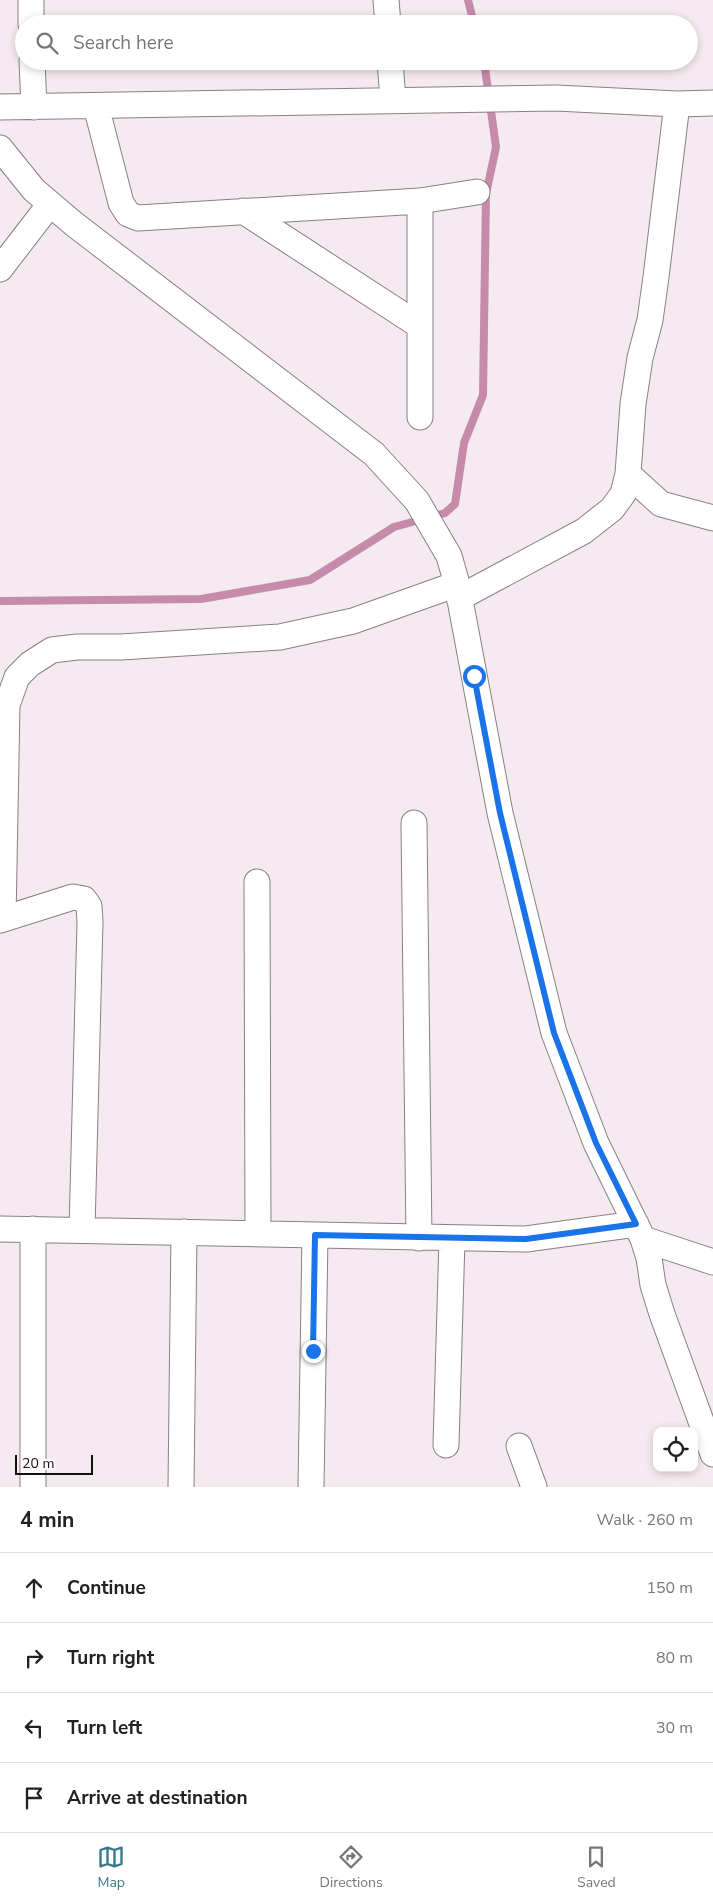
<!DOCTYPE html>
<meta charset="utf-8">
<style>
:root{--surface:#fff;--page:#f6f6f6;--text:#222;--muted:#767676;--line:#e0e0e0;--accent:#357689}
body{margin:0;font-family:"Nunito Sans",sans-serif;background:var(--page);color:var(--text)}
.controls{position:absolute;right:15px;bottom:15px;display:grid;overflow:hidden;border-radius:10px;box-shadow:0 2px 8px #0003}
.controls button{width:45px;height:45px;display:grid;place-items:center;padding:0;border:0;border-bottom:1px solid var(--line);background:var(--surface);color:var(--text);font:25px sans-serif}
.scale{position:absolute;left:15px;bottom:12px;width:78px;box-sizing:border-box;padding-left:5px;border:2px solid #151113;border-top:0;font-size:14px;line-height:18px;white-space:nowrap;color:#151113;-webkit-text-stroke:4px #fef9fb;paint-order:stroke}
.stop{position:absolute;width:15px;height:15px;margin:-11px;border:4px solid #1a73e8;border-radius:50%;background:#fff}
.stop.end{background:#1a73e8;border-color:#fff;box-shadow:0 1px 5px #0008}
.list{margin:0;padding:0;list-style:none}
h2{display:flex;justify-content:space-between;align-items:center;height:65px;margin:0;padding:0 20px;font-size:21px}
h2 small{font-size:16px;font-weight:400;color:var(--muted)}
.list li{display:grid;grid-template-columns:32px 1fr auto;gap:15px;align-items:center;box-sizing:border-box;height:70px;padding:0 20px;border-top:1px solid var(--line)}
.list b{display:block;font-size:19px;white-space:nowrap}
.list em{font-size:16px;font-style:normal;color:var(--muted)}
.icon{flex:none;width:28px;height:28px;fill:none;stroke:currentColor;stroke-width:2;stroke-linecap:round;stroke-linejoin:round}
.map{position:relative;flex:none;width:713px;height:1487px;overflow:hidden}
.search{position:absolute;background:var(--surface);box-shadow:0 2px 8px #0003;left:15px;right:15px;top:15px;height:55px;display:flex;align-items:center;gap:12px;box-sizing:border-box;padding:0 18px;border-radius:28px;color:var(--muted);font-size:19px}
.sheet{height:345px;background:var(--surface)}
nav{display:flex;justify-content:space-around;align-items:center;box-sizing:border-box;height:70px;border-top:1px solid var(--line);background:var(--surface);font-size:14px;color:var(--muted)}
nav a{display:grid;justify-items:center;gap:2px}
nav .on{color:var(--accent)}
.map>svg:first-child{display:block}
</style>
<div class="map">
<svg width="713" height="1487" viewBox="0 0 713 1487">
<rect width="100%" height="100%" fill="#f5eaef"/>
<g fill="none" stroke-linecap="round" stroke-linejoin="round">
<!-- stream -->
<path stroke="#c68aab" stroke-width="8" d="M 468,0 L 474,24
M 0,601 L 201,599 L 310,580 L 394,527 L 445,513 L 455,504 L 464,443 L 483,395 L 486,194 L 496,147 L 484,61"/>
<!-- minor casing -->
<g stroke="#897f84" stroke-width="27">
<path id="minor" d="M 31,0 L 31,24
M 386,0 L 388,24
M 32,61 L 34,107
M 390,61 L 393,100
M 96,106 L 121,203 L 128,214 L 138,218 L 420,201 L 477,192
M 0,107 L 556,98 L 677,104 L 713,103
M 0,148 L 34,190 L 74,224 L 374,454 L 417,501 L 449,556 L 457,584 L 500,813 L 554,1033 L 596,1143 L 643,1239 L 649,1258 L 653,1285 L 662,1314 L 713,1454
M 243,211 L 420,326
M 0,269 L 50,204
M 420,417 L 420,201
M 628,474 L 661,504 L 713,518
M 459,598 L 584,531 L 612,509 L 623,494 L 628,474 L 633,404 L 640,358 L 650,320 L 656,277 L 677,104
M 414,823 L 419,1238
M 257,882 L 258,1234
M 3,919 L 7,705 L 17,677 L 30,664 L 52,650 L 77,647 L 121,647 L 280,637 L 353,621 L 457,584
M 0,920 L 73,897 L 84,899 L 89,906 L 90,922 L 82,1230
M 0,1229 L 526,1239 L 636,1224
M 33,1229 L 33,1487
M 643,1239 L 713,1262
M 446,1445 L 452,1239
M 519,1446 L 534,1487
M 181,1487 L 184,1232
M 311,1487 L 315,1235"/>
</g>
<!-- minor -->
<use href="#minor" stroke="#fff" stroke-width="25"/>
</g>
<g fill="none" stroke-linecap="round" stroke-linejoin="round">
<!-- route -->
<path stroke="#1a73e8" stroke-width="6" d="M 313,1351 L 315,1235 L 526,1239 L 636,1224 L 596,1143 L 554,1033 L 500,813 L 474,676"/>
</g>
</svg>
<div class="controls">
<button><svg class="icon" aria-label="locate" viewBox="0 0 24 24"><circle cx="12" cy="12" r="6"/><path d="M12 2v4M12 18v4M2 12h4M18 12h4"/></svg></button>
</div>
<div class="scale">20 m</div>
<div class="stop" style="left:474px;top:676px"></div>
<div class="stop end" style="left:313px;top:1351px"></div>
<div class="search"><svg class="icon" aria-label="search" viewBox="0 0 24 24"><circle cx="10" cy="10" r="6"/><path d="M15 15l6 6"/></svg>Search here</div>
</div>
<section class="sheet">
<h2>4 min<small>Walk · 260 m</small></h2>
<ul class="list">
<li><svg class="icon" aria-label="ahead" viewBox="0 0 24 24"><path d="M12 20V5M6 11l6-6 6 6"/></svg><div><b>Continue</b></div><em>150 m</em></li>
<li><svg class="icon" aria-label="right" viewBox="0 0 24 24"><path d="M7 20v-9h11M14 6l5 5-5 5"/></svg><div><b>Turn right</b></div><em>80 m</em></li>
<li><svg class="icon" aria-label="left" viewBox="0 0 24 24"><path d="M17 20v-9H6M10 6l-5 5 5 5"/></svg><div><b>Turn left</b></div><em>30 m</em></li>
<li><svg class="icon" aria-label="arrive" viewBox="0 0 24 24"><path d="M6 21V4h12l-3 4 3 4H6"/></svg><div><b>Arrive at destination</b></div></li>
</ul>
</section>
<nav>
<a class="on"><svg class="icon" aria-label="map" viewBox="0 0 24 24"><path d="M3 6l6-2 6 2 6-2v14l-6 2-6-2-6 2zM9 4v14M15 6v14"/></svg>Map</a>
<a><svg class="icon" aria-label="directions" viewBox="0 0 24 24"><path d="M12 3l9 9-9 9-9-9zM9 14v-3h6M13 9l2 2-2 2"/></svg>Directions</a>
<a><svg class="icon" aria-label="saved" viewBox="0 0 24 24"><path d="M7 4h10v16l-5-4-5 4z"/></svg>Saved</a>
</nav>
